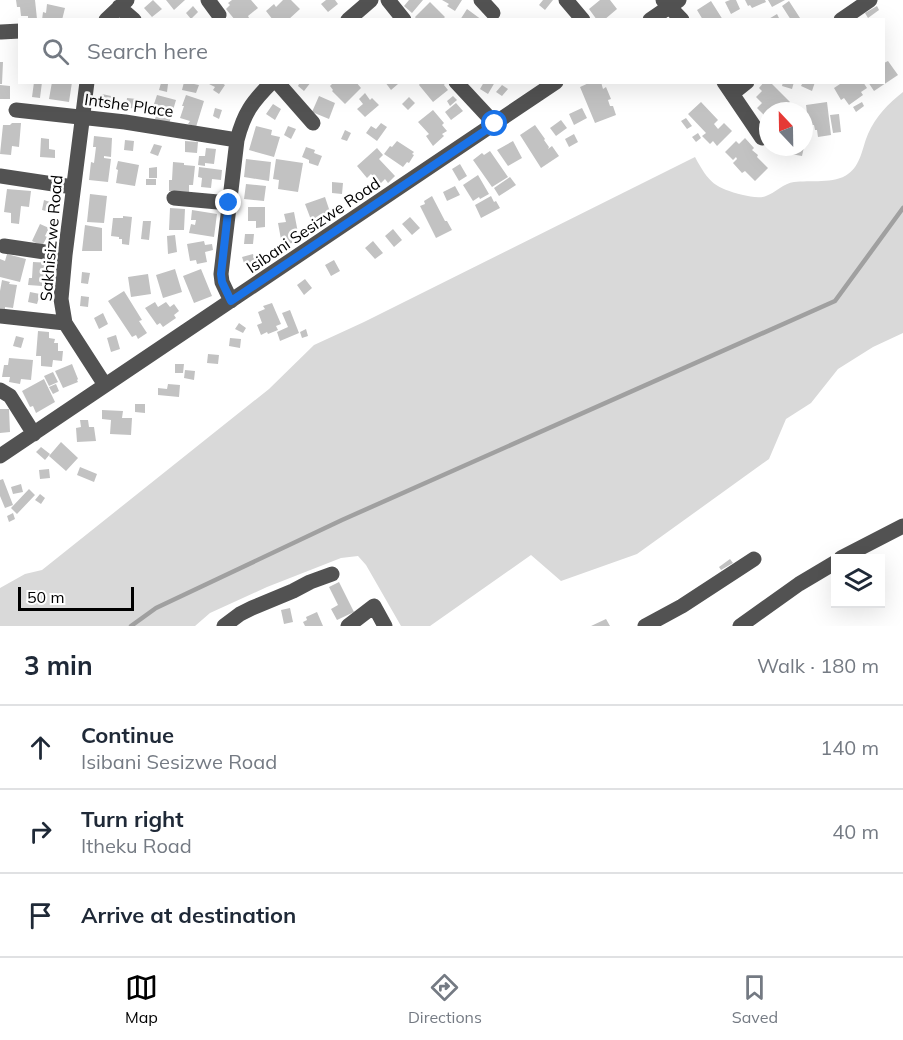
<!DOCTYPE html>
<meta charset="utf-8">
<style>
:root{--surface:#fff;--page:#f2f2f3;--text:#1f2937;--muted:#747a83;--line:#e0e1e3;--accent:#000}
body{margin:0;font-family:Mulish,sans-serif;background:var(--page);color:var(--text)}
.controls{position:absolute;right:18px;bottom:18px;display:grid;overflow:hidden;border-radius:0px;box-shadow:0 6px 24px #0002}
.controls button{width:54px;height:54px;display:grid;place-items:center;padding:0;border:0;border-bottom:2px solid var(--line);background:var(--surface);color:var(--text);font:30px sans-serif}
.compass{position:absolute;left:759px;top:102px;width:54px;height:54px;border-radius:50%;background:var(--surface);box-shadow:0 6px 24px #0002;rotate:338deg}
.scale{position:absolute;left:18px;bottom:15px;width:116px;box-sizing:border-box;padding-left:6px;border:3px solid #000;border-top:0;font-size:16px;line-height:21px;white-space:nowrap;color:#000;-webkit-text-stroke:4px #fff;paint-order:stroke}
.stop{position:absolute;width:18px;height:18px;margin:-14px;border:4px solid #1a73e8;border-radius:50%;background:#fff}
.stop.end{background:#1a73e8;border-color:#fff;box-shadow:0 2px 6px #0008}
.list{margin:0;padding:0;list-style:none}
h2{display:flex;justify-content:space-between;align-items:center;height:78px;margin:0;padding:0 24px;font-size:26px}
h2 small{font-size:20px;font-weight:400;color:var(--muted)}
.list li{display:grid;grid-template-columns:39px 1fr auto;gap:18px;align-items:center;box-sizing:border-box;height:84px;padding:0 24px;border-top:2px solid var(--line)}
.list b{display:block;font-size:22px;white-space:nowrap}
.list p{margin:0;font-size:20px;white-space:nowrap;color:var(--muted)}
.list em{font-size:20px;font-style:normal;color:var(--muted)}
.icon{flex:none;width:33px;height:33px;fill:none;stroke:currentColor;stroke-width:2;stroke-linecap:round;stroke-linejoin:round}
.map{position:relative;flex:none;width:903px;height:626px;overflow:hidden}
.search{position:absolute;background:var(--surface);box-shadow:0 6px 24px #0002;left:18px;right:18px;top:18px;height:66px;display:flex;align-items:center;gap:15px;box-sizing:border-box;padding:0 21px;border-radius:0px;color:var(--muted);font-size:22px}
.sheet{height:330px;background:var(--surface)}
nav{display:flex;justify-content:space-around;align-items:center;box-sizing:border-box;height:84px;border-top:2px solid var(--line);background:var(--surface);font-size:16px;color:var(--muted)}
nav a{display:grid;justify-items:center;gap:3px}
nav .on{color:var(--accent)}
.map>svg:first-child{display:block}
</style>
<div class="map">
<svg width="903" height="626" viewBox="0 0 903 626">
<rect width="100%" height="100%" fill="#fff"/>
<!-- green -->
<path fill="#d9d9d9" d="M 903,92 L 903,333 L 873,347 L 838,369 L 811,403 L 786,419 L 769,459 L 637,554 L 561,581 L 531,555 L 430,626 L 401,626 L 366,565 L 358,556 L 341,558 L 267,587 L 210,613 L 195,626 L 0,626 L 0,588 L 25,574 L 42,570 L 269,389 L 314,345 L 364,322 L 695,157 C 709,183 715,188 743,195 C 750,196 758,199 766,196 C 775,193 784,183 794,182 C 809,180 835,184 848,174 C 861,165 862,148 868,134 C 876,116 888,104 903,92 Z"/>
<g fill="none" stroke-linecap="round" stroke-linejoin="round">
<!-- stream -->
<path stroke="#a0a0a0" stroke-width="4.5" d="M 131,626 L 156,608 L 342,520 L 835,301 L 903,208"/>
</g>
<!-- building -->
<path fill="#c2c2c2" d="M 16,0 L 35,0 L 37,19 L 28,20 L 28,16 L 21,16 L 20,7 L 17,7 Z
M 153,0 L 162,9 L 152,17 L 144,8 Z
M 166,0 L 185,0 L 174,10 Z
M 232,0 L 251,0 L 258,8 L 248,16 L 250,20 L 235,20 L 226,9 L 230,5 L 228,3 Z
M 283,0 L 291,0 L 300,9 L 288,20 L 273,20 L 266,11 L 274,4 L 276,7 Z
M 326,0 L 335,0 L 338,4 L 328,12 L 321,4 Z
M 409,0 L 423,0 L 412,13 L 404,6 Z
M 442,0 L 462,0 L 455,11 L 447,6 L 449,4 Z
M 543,0 L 553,0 L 545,10 L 539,5 Z
M 600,0 L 610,0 L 617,9 L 604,20 L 597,20 L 589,9 Z
M 730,0 L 736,0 L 740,9 L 731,14 L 725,2 Z
M 745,0 L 765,0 L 766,2 L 752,8 L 750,5 L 748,6 Z
M 768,0 L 785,0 L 772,7 Z
M 711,1 L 723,20 L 703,20 L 697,10 Z
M 789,1 L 800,18 L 798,20 L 791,20 L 782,6 Z
M 430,2 L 445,17 L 442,20 L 417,20 L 415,17 Z
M 47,4 L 65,8 L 62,20 L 42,20 L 43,12 L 46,13 Z
M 193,6 L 198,12 L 191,19 L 186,13 Z
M 877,6 L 879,10 L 868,18 L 865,13 Z
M 467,9 L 482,20 L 460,20 Z
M 777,14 L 780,20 L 767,20 Z
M 888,61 L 898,75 L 874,91 L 868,82 L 884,82 L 884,63 Z
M 0,62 L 3,62 L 2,84 L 0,84 Z
M 34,82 L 42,82 L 40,98 L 32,97 Z
M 52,82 L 72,82 L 69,102 L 49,99 Z
M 184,82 L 199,85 L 196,93 L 182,90 Z
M 210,82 L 220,82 L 225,85 L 219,94 L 213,90 L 215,87 L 209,84 Z
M 300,82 L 311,82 L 304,91 L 298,86 Z
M 334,82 L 356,82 L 361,88 L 345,104 L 332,91 L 333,90 L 330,86 Z
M 385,82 L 397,82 L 398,84 L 391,90 Z
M 421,82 L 446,82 L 444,85 L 448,90 L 433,102 L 419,85 Z
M 484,82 L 495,82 L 488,94 L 480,89 Z
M 591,82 L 593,84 L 601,82 L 603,89 L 606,87 L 611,99 L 608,100 L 610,106 L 613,106 L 616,115 L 595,123 L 580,87 Z
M 764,82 L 770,82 L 790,102 L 781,111 L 768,111 L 768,119 L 757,108 L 762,103 L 756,97 L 762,91 L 759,88 Z
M 783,82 L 794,82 L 792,89 L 782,86 Z
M 803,82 L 815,82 L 812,91 L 801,86 Z
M 843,82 L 863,82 L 867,88 L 861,92 L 863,95 L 849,105 L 844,98 L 841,100 L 834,88 Z
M 161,83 L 168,84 L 167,92 L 159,90 Z
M 0,85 L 10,86 L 10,99 L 0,99 Z
M 502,85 L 508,89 L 502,96 L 496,92 Z
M 365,93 L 370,100 L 372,98 L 379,105 L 365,117 L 357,109 L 363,104 L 359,99 Z
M 102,94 L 111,96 L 109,106 L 100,104 Z
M 157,95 L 176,100 L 169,124 L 155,119 L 157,112 L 154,112 L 156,104 L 154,104 Z
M 186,95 L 204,101 L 196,127 L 188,124 L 190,121 L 180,118 L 184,106 L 182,106 Z
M 319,96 L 335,103 L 329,119 L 312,112 Z
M 453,96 L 457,100 L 450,106 L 447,101 Z
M 409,97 L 415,103 L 408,110 L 402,104 Z
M 127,98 L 137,99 L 135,109 L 126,107 Z
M 701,102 L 718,120 L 714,124 L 718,129 L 724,123 L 732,131 L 717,146 L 713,141 L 710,144 L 702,136 L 706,133 L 688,114 Z
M 827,102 L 831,135 L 818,137 L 817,130 L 815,130 L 814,125 L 812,125 L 811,121 L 808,122 L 806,105 Z
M 862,102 L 864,106 L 856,112 L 853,107 Z
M 456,103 L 463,111 L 451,120 L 445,112 Z
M 273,104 L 281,109 L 275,120 L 266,114 Z
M 215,108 L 222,110 L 219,119 L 213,116 Z
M 582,108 L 587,118 L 574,125 L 569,114 Z
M 433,110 L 444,123 L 442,125 L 447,131 L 442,134 L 444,136 L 433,146 L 426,136 L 429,134 L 418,122 Z
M 839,114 L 841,132 L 833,133 L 830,115 Z
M 686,118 L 692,126 L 687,129 L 681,121 Z
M 561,120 L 567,128 L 556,136 L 550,128 Z
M 12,123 L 21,123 L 19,147 L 12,146 L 11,155 L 0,154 L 3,125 L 10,125 Z
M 381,123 L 387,127 L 377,141 L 366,133 L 371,126 L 376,129 Z
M 535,125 L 545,139 L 544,140 L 549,147 L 548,149 L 552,146 L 559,156 L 541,168 L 520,135 Z
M 256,126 L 272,130 L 271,135 L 280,137 L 274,157 L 249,150 Z
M 288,126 L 296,129 L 291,139 L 284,135 Z
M 345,130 L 351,133 L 347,141 L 341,139 Z
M 698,133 L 701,138 L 696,142 L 692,137 Z
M 574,134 L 578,142 L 569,147 L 565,139 Z
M 94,136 L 112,138 L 111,157 L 104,156 L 104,158 L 111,159 L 108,182 L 89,180 L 91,162 L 94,163 L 96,147 L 93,147 Z
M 41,138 L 49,139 L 49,149 L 55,150 L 55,158 L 40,157 Z
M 745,138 L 754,148 L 752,150 L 758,155 L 757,157 L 768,168 L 755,181 L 745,171 L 742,173 L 733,163 L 737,159 L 736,157 L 733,160 L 725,152 L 736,141 L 739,144 Z
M 125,140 L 134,141 L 133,151 L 124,150 Z
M 185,141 L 198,142 L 197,153 L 185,152 Z
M 397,141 L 414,152 L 412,154 L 414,155 L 409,163 L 407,162 L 403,167 L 384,154 L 390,146 L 392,147 Z
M 513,141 L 522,158 L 508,166 L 497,150 Z
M 154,144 L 162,146 L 158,156 L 150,153 Z
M 306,147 L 315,150 L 314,153 L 322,156 L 318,166 L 309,163 L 309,160 L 302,157 Z
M 786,147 L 804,147 L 802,156 L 785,153 Z
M 206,148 L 216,149 L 214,164 L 205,163 L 205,166 L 198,165 L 199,156 L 205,156 Z
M 377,148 L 383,155 L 379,159 L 395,176 L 388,183 L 385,179 L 380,184 L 371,174 L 367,178 L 357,166 Z
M 490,151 L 508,177 L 492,187 L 473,160 L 482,153 L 484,155 Z
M 246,159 L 271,162 L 269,181 L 244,177 Z
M 276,159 L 303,163 L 298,192 L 278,189 L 279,180 L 273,179 Z
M 118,161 L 139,165 L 135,186 L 116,183 L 118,170 L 116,169 Z
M 173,162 L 184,163 L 184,165 L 195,166 L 193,185 L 189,185 L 189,192 L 169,191 L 169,180 L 172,180 Z
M 460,164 L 467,176 L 459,181 L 452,169 Z
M 157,167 L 157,178 L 149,178 L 149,168 Z
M 199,167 L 222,170 L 221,180 L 212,179 L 211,188 L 201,187 L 202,178 L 198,177 Z
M 478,175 L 489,194 L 480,199 L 479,197 L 473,201 L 463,185 Z
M 510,177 L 516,185 L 499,196 L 494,188 Z
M 146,179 L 156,179 L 156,185 L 146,185 Z
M 332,182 L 343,183 L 342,194 L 332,193 Z
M 246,184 L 266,186 L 264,201 L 244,199 Z
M 455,186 L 460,195 L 447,201 L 443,192 Z
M 7,189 L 31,191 L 29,207 L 21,206 L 19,224 L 11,223 L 11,213 L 4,212 Z
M 90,194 L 107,196 L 104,223 L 87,222 Z
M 432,196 L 445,221 L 447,221 L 452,230 L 436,238 L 420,206 L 425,204 L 424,201 Z
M 491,196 L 494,202 L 496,201 L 500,208 L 481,218 L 475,205 Z
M 325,197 L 332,218 L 313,225 L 305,204 Z
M 44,200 L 53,203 L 50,212 L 42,210 Z
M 248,207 L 265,207 L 265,227 L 256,228 L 256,221 L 248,221 Z
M 170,208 L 185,209 L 184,230 L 169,230 Z
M 192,210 L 217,214 L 214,237 L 189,233 L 191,224 L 195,225 L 196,220 L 191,220 Z
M 294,212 L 299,238 L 292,239 L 292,243 L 282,245 L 278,223 L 286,222 L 284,214 Z
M 123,216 L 132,217 L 129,245 L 122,244 L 122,239 L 119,239 L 119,237 L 111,236 L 113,218 L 123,218 Z
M 410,217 L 420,228 L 412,235 L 402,224 Z
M 143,221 L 151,221 L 149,240 L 141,239 Z
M 40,224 L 49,228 L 45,236 L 47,237 L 42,246 L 32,241 Z
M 85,225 L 102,228 L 102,251 L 82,251 Z
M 393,229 L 402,240 L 394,247 L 385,236 Z
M 245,234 L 254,234 L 253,244 L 244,244 Z
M 175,235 L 177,252 L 168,254 L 167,236 Z
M 204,241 L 205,245 L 212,244 L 213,250 L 205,252 L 207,262 L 197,264 L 196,260 L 190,261 L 187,244 Z
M 373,241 L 383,253 L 375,259 L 365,248 Z
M 7,254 L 26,259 L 20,282 L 0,277 L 0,259 L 5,261 Z
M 253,254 L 255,262 L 245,266 L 242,257 Z
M 334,260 L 340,271 L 331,276 L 325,265 Z
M 33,262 L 52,263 L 51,280 L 42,280 L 42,286 L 28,285 L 29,278 L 32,278 Z
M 175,269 L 182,292 L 163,298 L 156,275 Z
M 201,269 L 212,296 L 194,303 L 183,276 Z
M 82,272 L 90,273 L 88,284 L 81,283 Z
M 148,274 L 151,294 L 131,297 L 128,277 Z
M 305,279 L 312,288 L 304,295 L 297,285 Z
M 2,280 L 10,282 L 9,284 L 17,285 L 13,308 L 5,307 L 5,309 L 0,308 L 0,291 Z
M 124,291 L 142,320 L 139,321 L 147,333 L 138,339 L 136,335 L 132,337 L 108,301 Z
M 30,292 L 40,294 L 37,304 L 28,302 Z
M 81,296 L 89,297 L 88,307 L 80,306 Z
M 155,302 L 158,307 L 166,302 L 170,307 L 174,304 L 179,311 L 174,315 L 176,318 L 163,327 L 160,323 L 157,325 L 145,308 Z
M 272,303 L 281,324 L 276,326 L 278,330 L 268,334 L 267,332 L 261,335 L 257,325 L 262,323 L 258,312 L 265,309 L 263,306 Z
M 290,310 L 299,333 L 280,341 L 277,332 L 288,327 L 282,313 Z
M 103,313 L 108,324 L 99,329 L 94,318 Z
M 239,323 L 246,328 L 243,333 L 235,329 Z
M 306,329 L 308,336 L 302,338 L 300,332 Z
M 38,331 L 49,332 L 49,338 L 55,339 L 54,343 L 58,343 L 58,351 L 63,351 L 62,361 L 53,360 L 52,367 L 41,366 L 41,356 L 36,356 Z
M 116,335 L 120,349 L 111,352 L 107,338 Z
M 16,336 L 24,338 L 21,348 L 13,346 Z
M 230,338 L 241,339 L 240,348 L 229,346 Z
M 208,354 L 219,355 L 218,364 L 207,363 Z
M 9,358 L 33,360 L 31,380 L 21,379 L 20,384 L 9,382 L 10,377 L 2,377 L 4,365 L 8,365 Z
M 72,364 L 78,379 L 77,380 L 78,382 L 63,388 L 55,371 Z
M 175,364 L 184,364 L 183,373 L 175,373 Z
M 185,370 L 195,371 L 194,380 L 184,378 Z
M 53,372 L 58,382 L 49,386 L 44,376 Z
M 44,379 L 55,402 L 36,413 L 33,406 L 30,407 L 22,391 Z
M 56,384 L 59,391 L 53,394 L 49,387 Z
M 168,384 L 180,385 L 179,397 L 158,395 L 158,388 L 167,389 Z
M 135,404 L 145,404 L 145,413 L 135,412 Z
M 0,409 L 9,409 L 10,432 L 0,433 Z
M 102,410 L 123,411 L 122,418 L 132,418 L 131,435 L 110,434 L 111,420 L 102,419 Z
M 80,420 L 88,420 L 89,427 L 94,427 L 96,441 L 77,442 L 76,428 L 81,427 Z
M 61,442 L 78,458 L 66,471 L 49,456 Z
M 41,447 L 50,454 L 45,460 L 36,452 Z
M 80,467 L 97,474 L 94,482 L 77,475 Z
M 49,469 L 50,478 L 40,479 L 39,470 Z
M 3,479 L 13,505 L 5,508 L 0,496 L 0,480 Z
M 21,484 L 23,492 L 13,494 L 11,487 Z
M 29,489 L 35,495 L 17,514 L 11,508 Z
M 40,494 L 45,498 L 41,504 L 35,500 Z
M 13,513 L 15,519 L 9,522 L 7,516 Z
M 730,559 L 733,563 L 721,570 L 719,567 Z
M 339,582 L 354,612 L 337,620 L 331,609 L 338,605 L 329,587 Z
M 290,608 L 293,622 L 284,624 L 281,610 Z
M 317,612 L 323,626 L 305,626 L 303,622 L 307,620 L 306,617 Z
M 606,619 L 610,626 L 591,626 Z"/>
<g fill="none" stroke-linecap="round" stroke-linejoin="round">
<!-- minor -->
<path stroke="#525252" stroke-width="15" d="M 208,0 L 219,15
M 388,0 L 404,20
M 481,0 L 493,13
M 566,0 L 583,20
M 663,0 L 682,20
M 119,7 L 134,20
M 106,20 L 127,0
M 348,20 L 371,0
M 650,20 L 679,0
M 841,20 L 870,0
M 1,32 L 20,31
M 87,82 L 65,255 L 61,299 L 65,323 L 105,385
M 277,82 L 313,123
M 456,82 L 495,124
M 724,82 L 762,138
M 732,94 L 747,82
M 16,110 L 125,122 L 237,140
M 0,176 L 73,187
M 174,198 L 229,203
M 4,246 L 65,255
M 231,301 L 222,282 L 221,274 L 237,140 C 244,113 252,102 272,82
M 0,316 L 65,323
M 0,390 L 10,396 L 34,434
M 0,456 L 556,82
M 841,558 L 903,526
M 224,626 L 240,614 L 252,608 L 293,591 L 310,582 L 332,574
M 348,626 L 374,606 L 385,626
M 645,626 L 682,606 L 754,559
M 740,626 L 799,584 L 836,562"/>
</g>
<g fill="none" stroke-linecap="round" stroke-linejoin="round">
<!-- route -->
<path stroke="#1a73e8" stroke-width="8" d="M 229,203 L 221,274 L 222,282 L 231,301 L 495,124"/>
</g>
<g text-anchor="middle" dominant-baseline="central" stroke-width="5" stroke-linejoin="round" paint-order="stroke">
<!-- street labels -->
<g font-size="16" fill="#000" stroke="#fff">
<text transform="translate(129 105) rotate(8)">Intshe Place</text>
<text transform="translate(313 225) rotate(-34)">Isibani Sesizwe Road</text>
<text transform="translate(51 238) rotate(-85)">Sakhisizwe Road</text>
</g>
</g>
</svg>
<div class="controls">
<button><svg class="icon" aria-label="layers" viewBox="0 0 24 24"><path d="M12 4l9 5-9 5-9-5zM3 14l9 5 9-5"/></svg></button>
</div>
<svg class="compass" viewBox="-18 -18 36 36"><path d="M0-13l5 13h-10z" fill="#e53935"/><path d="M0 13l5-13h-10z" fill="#747a83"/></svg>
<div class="scale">50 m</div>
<div class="stop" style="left:495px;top:124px"></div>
<div class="stop end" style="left:229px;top:203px"></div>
<div class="search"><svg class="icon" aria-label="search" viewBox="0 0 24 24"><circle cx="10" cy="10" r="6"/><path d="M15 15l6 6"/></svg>Search here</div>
</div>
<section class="sheet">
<h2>3 min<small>Walk · 180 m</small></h2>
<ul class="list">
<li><svg class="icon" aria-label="ahead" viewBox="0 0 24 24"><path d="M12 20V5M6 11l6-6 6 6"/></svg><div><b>Continue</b><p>Isibani Sesizwe Road</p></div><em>140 m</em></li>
<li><svg class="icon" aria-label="right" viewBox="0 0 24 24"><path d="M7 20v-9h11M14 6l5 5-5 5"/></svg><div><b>Turn right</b><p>Itheku Road</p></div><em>40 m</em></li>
<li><svg class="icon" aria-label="arrive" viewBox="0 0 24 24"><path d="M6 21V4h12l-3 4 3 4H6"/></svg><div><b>Arrive at destination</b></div></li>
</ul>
</section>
<nav>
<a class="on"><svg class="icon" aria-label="map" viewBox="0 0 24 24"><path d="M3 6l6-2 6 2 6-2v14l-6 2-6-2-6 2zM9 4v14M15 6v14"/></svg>Map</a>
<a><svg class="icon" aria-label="directions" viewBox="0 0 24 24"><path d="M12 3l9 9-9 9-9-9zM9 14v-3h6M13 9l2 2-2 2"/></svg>Directions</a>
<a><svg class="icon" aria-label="saved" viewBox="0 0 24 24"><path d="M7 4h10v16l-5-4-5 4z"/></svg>Saved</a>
</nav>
